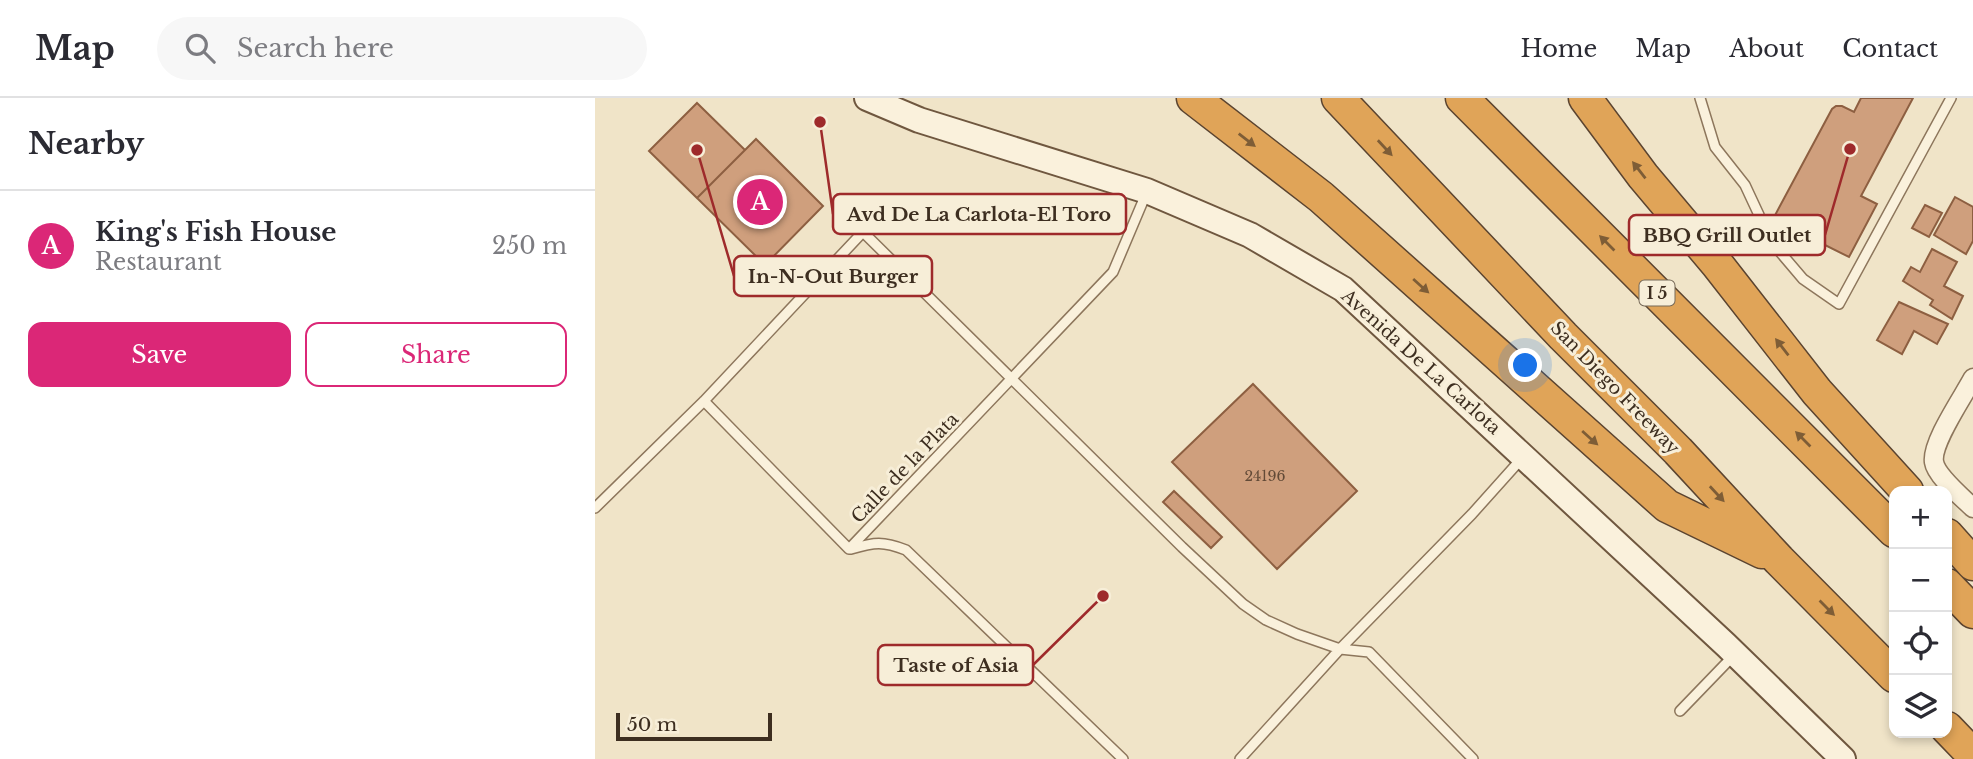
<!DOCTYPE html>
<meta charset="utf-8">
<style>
:root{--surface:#fff;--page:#f7f7f7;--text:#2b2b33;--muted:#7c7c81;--line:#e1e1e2;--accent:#db2777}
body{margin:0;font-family:"Libre Baskerville",serif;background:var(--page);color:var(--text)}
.controls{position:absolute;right:21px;bottom:21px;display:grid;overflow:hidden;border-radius:14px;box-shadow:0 4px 10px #0003}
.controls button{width:63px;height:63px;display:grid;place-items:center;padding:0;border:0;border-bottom:2px solid var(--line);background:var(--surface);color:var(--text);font:35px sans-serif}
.scale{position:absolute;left:21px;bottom:18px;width:156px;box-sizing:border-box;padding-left:7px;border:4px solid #3d2e20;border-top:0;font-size:19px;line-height:24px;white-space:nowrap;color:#3d2e20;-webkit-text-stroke:5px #f7eed8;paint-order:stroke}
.you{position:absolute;left:931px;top:268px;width:24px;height:24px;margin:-18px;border:5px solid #fff;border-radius:50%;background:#1a73e8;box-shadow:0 0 0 10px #1a73e833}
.badge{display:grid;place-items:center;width:46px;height:46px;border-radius:50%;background:var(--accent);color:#fff;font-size:23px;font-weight:700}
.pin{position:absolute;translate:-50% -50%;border:4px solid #fff;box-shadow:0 2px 7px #0006}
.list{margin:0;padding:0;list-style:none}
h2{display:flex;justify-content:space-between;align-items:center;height:91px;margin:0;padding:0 28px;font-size:30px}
h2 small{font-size:23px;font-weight:400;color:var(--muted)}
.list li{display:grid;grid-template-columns:46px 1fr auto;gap:21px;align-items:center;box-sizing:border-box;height:112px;padding:0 28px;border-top:2px solid var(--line)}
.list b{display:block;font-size:26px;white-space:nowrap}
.list p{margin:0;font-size:23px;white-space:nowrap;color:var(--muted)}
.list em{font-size:23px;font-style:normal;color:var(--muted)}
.actions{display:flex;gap:14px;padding:21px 28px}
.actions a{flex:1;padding:16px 0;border:2px solid var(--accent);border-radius:14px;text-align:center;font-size:24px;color:var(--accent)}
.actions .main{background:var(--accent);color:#fff}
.icon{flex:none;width:38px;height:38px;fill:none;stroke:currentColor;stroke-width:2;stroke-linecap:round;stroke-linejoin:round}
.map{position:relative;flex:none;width:1378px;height:661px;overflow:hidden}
header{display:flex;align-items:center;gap:42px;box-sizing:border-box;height:98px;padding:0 35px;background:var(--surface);border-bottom:2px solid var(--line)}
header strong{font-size:33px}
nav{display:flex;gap:38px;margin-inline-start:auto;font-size:24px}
.search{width:490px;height:63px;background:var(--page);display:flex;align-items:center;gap:18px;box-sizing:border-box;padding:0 24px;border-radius:38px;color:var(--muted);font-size:26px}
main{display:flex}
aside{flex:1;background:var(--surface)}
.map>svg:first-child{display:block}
</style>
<header>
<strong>Map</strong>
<div class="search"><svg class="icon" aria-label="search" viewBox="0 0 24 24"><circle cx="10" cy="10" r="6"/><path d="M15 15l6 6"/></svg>Search here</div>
<nav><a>Home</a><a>Map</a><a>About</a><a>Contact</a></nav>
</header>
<main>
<aside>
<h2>Nearby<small></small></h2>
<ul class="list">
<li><span class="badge">A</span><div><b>King's Fish House</b><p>Restaurant</p></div><em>250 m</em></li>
</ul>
<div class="actions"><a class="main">Save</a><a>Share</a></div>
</aside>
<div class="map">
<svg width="1378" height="661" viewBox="0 0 1378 661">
<rect width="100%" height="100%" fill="#f0e4c8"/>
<!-- building -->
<path fill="#cf9f7d" stroke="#8d5f41" stroke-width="2" d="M 1266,0 L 1318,0 L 1266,98 L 1282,106 L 1254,159 L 1218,141 L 1214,145 L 1208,145 L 1177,126 L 1178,121 L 1237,11 L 1241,8 L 1247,8 L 1259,14 Z
M 102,5 L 150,52 L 102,100 L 54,53 Z
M 161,41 L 228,108 L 170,167 L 102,100 Z
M 1360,99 L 1378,109 L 1378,143 L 1371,156 L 1339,137 Z
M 1330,107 L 1347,115 L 1334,139 L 1317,130 Z
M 1337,151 L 1362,164 L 1349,188 L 1368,198 L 1357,221 L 1335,207 L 1338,202 L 1308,183 L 1316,169 L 1325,174 Z
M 1304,204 L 1353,226 L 1342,246 L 1319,233 L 1307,256 L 1282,242 Z
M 658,286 L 762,393 L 682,471 L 577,364 Z
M 579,393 L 627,439 L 616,450 L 568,404 Z"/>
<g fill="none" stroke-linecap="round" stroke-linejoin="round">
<!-- service casing -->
<g stroke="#8d765c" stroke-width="12">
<path id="service" d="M 1105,0 L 1120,49 L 1150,87 L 1164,117 L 1168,134 L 1208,181 L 1244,206 L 1356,0
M 268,134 L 587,449 L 648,506 L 671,522 L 702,536 L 745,551 L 774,554 L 878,661
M 109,303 L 254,451
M 0,410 L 109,303 L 298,102
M 254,451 L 518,174 L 551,96
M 256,451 C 280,444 288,443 311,452 L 528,661
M 1085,613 L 1140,556
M 645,661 L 745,551 L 877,416 L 928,359"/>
</g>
<!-- minor casing -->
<g stroke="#8d765c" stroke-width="21">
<path id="minor" d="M 1378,280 C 1368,299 1336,345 1339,364 C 1341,378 1368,400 1378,410"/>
</g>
<!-- secondary casing -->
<g stroke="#6f573f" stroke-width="28">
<path id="secondary" d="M 272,0 L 324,22 L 552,93 L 655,137 L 748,191 L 1131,547 L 1248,661"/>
</g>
<!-- motorway casing -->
<g stroke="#5b4430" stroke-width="35">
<path id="motorway" d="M 598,0 L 726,99 L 1072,408 L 1167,454
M 743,0 L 968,238 L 1083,353 L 1184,462 L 1299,578
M 867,0 L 1299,433
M 990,0 L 1048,78 L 1122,166 L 1222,294 L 1312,393
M 1352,437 L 1378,466
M 1352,487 L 1378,514
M 1352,630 L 1378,657"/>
</g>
<!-- service -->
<use href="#service" stroke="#faf1dc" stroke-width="9"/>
<!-- minor -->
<use href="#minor" stroke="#faf1dc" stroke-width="18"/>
<!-- secondary -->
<use href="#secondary" stroke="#faf1dc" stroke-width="24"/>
<!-- motorway -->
<use href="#motorway" stroke="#e0a458" stroke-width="32"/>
</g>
<!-- one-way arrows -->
<defs><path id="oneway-solid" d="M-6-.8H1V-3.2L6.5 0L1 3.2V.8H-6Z" transform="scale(1.75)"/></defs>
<g fill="#7e5d36">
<use href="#oneway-solid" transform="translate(652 42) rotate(38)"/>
<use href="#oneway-solid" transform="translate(790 50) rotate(47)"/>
<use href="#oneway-solid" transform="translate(1044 72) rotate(-128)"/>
<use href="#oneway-solid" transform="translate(1012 145) rotate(-135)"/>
<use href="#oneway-solid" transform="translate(826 188) rotate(42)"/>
<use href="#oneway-solid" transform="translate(1187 249) rotate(-128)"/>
<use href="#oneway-solid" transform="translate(995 340) rotate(42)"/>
<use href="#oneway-solid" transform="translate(1208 341) rotate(-135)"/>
<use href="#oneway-solid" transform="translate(1122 396) rotate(47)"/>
<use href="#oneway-solid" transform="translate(1232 510) rotate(45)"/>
</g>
<g text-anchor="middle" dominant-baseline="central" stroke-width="6" stroke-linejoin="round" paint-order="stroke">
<!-- number labels -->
<g font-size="14" fill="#624a37">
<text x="670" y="378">24196</text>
</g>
<!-- shield labels -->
<rect fill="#f7eed8" stroke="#756857" stroke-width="2" x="1044.5" y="182.5" width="35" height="25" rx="5"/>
<g font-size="16" font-weight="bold" fill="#3d2e20">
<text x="1062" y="195">I 5</text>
</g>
<!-- street labels -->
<g font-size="18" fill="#3d2e20" stroke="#f7eed8">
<text transform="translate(826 264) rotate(42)">Avenida De La Carlota</text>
<text transform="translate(1020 290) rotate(46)">San Diego Freeway</text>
<text transform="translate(310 370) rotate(-46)">Calle de la Plata</text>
</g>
</g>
<!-- callouts -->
<path fill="none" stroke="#9e2a2b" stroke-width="2.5" d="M225 24L238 116M1255 51L1230 137M102 52L139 178M508 498L438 567"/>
<g fill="#9e2a2b" stroke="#f7eed8" stroke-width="2.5">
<circle cx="225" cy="24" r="7"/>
<circle cx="1255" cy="51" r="7"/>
<circle cx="102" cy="52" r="7"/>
<circle cx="508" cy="498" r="7"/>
</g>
<g fill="#f7eed8" stroke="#9e2a2b" stroke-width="2.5">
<rect x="238" y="96" width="293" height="40" rx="7"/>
<rect x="1034" y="117" width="196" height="40" rx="7"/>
<rect x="139" y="158" width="198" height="40" rx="7"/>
<rect x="283" y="547" width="155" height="40" rx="7"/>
</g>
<g font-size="19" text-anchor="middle" font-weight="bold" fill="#3d2e20">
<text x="384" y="123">Avd De La Carlota-El Toro</text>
<text x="1132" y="144">BBQ Grill Outlet</text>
<text x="238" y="185">In-N-Out Burger</text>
<text x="361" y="574">Taste of Asia</text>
</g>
</svg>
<div class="controls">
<button>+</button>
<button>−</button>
<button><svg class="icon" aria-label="locate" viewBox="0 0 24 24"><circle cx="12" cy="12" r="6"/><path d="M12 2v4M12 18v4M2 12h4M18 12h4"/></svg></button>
<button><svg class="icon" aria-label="layers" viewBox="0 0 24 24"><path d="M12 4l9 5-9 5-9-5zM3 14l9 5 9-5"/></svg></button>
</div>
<div class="scale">50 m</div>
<div class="you"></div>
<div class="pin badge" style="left:165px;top:104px">A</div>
</div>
</main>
